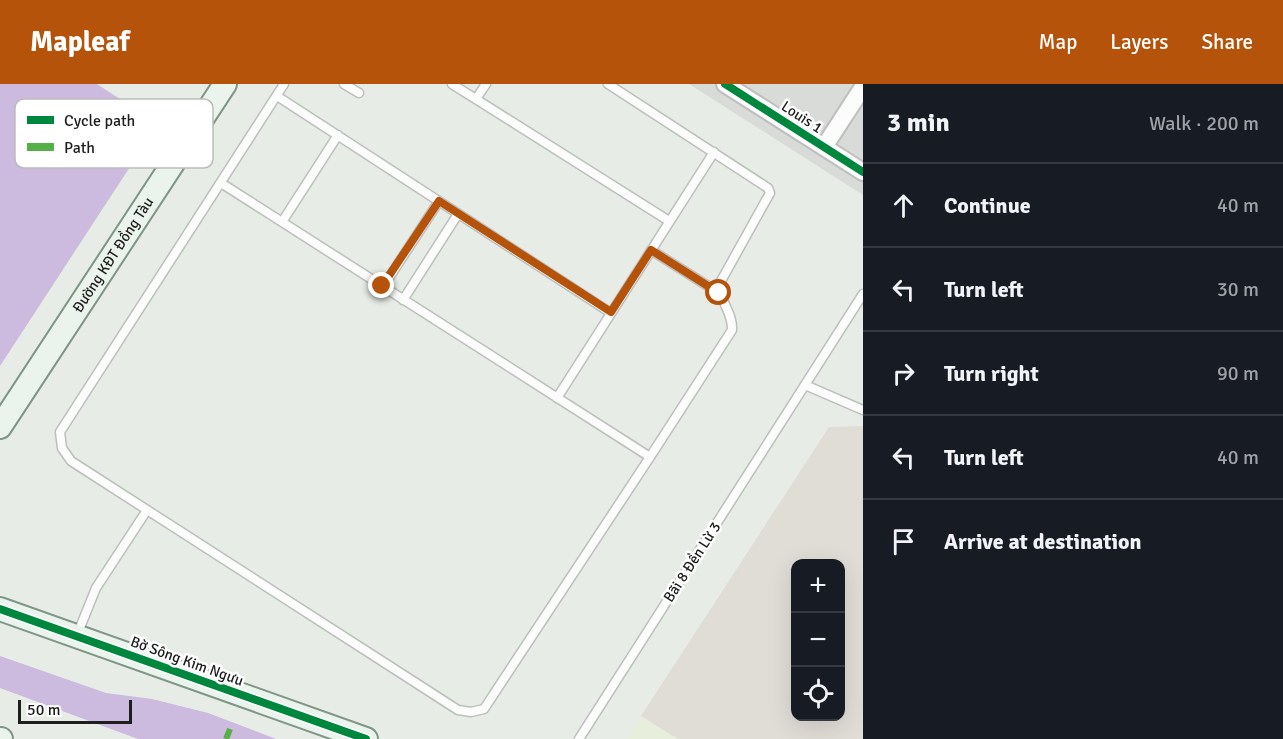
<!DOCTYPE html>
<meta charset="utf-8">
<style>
:root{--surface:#171b24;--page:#20242c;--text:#f1f3f6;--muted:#9ea1a6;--line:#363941;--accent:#b45309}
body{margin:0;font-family:Signika,sans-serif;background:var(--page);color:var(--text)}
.controls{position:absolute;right:18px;bottom:18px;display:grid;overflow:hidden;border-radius:12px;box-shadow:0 6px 24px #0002}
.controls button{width:54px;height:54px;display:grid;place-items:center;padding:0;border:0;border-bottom:2px solid var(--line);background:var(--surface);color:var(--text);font:30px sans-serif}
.scale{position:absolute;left:18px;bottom:15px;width:114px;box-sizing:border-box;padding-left:6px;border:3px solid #1e1e1e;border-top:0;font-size:16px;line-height:21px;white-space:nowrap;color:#1e1e1e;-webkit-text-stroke:4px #fff;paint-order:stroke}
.stop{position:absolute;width:18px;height:18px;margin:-14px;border:4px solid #b45309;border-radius:50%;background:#fff}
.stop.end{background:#b45309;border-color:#fff;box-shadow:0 2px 6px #0008}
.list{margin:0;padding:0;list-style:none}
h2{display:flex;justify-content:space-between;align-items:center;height:78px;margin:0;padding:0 24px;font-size:26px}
h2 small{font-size:20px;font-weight:400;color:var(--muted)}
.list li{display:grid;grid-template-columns:39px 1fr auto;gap:18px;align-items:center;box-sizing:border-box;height:84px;padding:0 24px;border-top:2px solid var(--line)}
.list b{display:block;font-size:22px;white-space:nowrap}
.list em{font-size:20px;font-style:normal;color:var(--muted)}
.icon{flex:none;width:33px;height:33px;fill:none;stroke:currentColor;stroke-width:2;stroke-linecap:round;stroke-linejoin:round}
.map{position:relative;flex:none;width:863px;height:655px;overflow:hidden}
header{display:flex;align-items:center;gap:36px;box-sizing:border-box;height:84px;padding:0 30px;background:var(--accent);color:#fff}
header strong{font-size:28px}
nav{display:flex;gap:33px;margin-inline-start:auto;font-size:21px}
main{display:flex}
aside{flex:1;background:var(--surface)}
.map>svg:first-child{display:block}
</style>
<header>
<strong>Mapleaf</strong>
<nav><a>Map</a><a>Layers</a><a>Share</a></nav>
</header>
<main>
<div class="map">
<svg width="863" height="655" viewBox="0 0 863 655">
<rect width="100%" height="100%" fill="#e7ece7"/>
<!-- residential -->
<path fill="#d9dbd8" d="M 689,0 L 863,0 L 863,111 Z"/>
<!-- commercial -->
<path fill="#e7eedc" d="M 641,632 L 678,655 L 627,655 Z"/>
<!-- industrial -->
<path fill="#e0dcd6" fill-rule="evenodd" d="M 863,342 L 863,655 L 678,655 L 641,632 L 829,343 ZM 796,480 L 840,480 L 840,632 L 796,632 Z"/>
<!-- water -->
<path fill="#ccbadf" d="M 0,0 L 97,0 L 158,40 L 0,282 Z
M 0,572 L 106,609 L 152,615 L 208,629 L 276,655 L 138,655 L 0,604 Z"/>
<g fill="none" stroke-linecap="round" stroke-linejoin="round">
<!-- lane casing -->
<g stroke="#bdbfbd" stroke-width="11">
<path id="lane" d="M 284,0 L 60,348 L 62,364 L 71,377 L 458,626 L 471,628 L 484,625 L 650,373
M 344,0 L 359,9
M 452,0 L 669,137
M 277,12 L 611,229
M 476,15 L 486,0
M 221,99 L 650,373 L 732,246 C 733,227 718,218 721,197 L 770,109 L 768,104 L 608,0
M 282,138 L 338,51
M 651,166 L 719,209
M 383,203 L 439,117
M 403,216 L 458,130
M 805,301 L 863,326
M 557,314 L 714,68
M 77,551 L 96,504 L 147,426
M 579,655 L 863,210"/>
</g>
<!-- street casing -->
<g stroke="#bdbfbd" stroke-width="20">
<path id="street" d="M 725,0 L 863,88
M 824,63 L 863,3"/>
</g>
<!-- secondary casing -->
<g stroke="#7e9686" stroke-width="26">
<g id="secondary">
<path id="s1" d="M 0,343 L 225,0"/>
<path d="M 0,525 L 366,655"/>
<path d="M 0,655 L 1,655"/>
</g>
</g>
<!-- lane -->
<use href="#lane" stroke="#fbfcfb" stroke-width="8"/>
<!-- street -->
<use href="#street" stroke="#fbfcfb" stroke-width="16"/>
<!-- secondary -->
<use href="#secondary" stroke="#eaf4ed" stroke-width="22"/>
<!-- quiet -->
<path stroke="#55b145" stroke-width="6" stroke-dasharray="12 6" stroke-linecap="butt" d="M 226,655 L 230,645"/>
<!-- cycleway casing -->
<g stroke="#fff" stroke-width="11">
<path id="cycleway" d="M 725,0 L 863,88
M 0,525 L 366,655"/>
</g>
<!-- cycleway -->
<use href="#cycleway" stroke="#00873e" stroke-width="8"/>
</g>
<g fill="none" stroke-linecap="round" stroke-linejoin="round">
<!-- route -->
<path stroke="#b45309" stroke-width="8" d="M 382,202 L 439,117 L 611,228 L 651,166 L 719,209"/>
</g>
<g text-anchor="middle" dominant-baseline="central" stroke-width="5" stroke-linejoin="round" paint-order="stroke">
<!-- street labels -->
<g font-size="15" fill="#1e1e1e" stroke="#fff">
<text transform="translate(802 33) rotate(33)">Louis 1</text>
<text stroke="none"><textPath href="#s1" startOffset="206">Đường KĐT Đồng Tàu</textPath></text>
<text transform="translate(692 478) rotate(-57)">Bãi 8 Đền Lừ 3</text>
<text transform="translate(187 577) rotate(20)">Bờ Sông Kim Ngưu</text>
</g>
</g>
<!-- legend -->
<rect x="15" y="15" width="198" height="69" rx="9" fill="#fff" stroke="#bcbcbc" stroke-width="1.5"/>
<rect x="27" y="32" width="27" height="8" fill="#00873e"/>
<rect x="27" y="59" width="27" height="8" fill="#55b145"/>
<g font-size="16" fill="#1e1e1e">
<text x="64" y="42">Cycle path</text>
<text x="64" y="69">Path</text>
</g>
</svg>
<div class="controls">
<button>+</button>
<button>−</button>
<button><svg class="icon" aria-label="locate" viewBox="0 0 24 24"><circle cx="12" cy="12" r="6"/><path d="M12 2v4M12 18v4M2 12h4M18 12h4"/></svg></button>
</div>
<div class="scale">50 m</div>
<div class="stop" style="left:719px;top:209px"></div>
<div class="stop end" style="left:382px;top:202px"></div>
</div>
<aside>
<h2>3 min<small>Walk · 200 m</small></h2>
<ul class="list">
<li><svg class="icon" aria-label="ahead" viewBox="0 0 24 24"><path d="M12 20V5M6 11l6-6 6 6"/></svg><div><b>Continue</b></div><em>40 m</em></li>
<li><svg class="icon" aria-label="left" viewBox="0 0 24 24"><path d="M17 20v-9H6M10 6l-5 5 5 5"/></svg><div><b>Turn left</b></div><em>30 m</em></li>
<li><svg class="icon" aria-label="right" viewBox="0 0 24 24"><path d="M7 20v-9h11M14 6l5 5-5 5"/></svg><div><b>Turn right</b></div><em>90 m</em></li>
<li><svg class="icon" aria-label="left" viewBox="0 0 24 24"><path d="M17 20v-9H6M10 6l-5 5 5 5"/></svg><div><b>Turn left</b></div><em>40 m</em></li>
<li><svg class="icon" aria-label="arrive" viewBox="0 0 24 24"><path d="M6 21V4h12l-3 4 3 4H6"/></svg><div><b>Arrive at destination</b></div></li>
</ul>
</aside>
</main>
